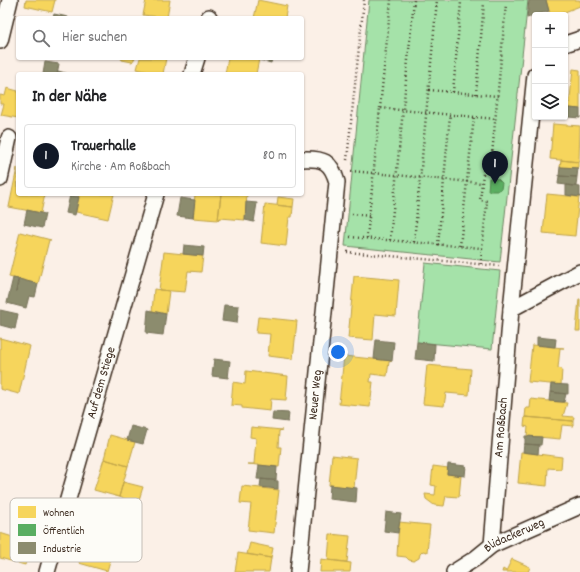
<!DOCTYPE html>
<html lang="de">
<meta charset="utf-8">
<style>
:root{--surface:#fff;--page:#f2f2f2;--text:#202124;--muted:#757577;--line:#e0e0e0;--accent:#111827}
body{margin:0;font-family:Dekko,sans-serif;background:var(--page);color:var(--text)}
.controls{position:absolute;right:12px;top:12px;display:grid;overflow:hidden;border-radius:4px;box-shadow:0 1px 3px #0004}
.controls button{width:36px;height:36px;display:grid;place-items:center;padding:0;border:0;border-bottom:1px solid var(--line);background:var(--surface);color:var(--text);font:20px sans-serif}
.you{position:absolute;left:338px;top:352px;width:14px;height:14px;margin:-10px;border:3px solid #fff;border-radius:50%;background:#1a73e8;box-shadow:0 0 0 6px #1a73e833}
.badge{display:grid;place-items:center;width:26px;height:26px;border-radius:50%;background:var(--accent);color:#fff;font-size:13px;font-weight:700}
.pin{position:absolute;translate:-50% -33px;filter:drop-shadow(0 1px 2px #0008)}
.pin::after{content:'';position:absolute;top:21px;width:14px;height:12px;background:inherit;clip-path:polygon(0 0,100% 0,50% 100%)}
.list{margin:0;padding:0;list-style:none}
h2{display:flex;justify-content:space-between;align-items:center;height:52px;margin:0;padding:0 16px;font-size:17px}
h2 small{font-size:13px;font-weight:400;color:var(--muted)}
.list li{display:grid;grid-template-columns:26px 1fr auto;gap:12px;align-items:center;box-sizing:border-box;height:64px;margin:0 8px 8px;padding:0 8px;border:1px solid var(--line);border-radius:4px}
.list b{display:block;font-size:15px;white-space:nowrap}
.list p{margin:0;font-size:13px;white-space:nowrap;color:var(--muted)}
.list em{font-size:13px;font-style:normal;color:var(--muted)}
.icon{flex:none;width:22px;height:22px;fill:none;stroke:currentColor;stroke-width:2;stroke-linecap:round;stroke-linejoin:round}
.map{position:relative;flex:none;width:580px;height:572px;overflow:hidden}
.search{position:absolute;background:var(--surface);box-shadow:0 1px 3px #0004;left:16px;top:16px;width:288px;height:44px;display:flex;align-items:center;gap:10px;box-sizing:border-box;padding:0 14px;border-radius:4px;color:var(--muted);font-size:15px}
.panel{position:absolute;background:var(--surface);box-shadow:0 1px 3px #0004;left:16px;top:72px;width:288px;height:124px;border-radius:4px}
.map>svg:first-child{display:block}
</style>
<div class="map">
<svg width="580" height="572" viewBox="0 0 580 572">
<rect width="100%" height="100%" fill="#fbf0e7"/>
<filter id="ink" filterUnits="userSpaceOnUse"><feTurbulence type="fractalNoise" baseFrequency=".025" numOctaves="2"/><feDisplacementMap in="SourceGraphic" scale="8" xChannelSelector="R" yChannelSelector="G"/><feConvolveMatrix kernelMatrix="1 2 1 2 8 2 1 2 1" color-interpolation-filters="sRGB"/></filter>
<g filter="url(#ink)">
<!-- green -->
<path fill="#a5e2a9" stroke="#708664" d="M 369,0 L 528,0 L 500,262 L 345,246 Z
M 425,263 L 500,271 L 492,349 L 417,342 Z"/>
<!-- homes -->
<path fill="#f6d55c" stroke="#bea249" d="M 26,0 L 55,0 L 52,12 L 25,6 Z
M 146,0 L 170,0 L 167,18 L 143,15 Z
M 258,0 L 287,6 L 285,18 L 254,18 Z
M 546,0 L 580,0 L 580,6 L 557,15 L 550,15 Z
M 121,58 L 135,58 L 132,62 L 122,60 Z
M 140,58 L 166,58 L 163,74 L 150,74 L 149,72 L 137,69 Z
M 228,58 L 259,59 L 256,74 L 225,74 Z
M 573,69 L 580,70 L 580,109 L 569,108 Z
M 7,88 L 18,91 L 18,118 L 1,115 L 4,104 L 0,104 L 0,95 L 5,96 Z
M 553,124 L 580,126 L 579,162 L 580,162 L 550,159 Z
M 561,160 L 578,162 L 578,168 L 560,167 Z
M 17,168 L 18,194 L 45,194 L 41,213 L 9,207 Z
M 79,194 L 114,194 L 108,219 L 76,212 Z
M 195,194 L 221,194 L 218,220 L 193,218 Z
M 221,194 L 247,194 L 245,220 L 220,218 L 218,220 Z
M 547,194 L 579,197 L 575,236 L 543,233 Z
M 278,197 L 294,199 L 293,207 L 277,205 Z
M 265,204 L 293,207 L 292,217 L 289,217 L 286,246 L 261,243 Z
M 20,232 L 51,240 L 49,240 L 38,284 L 9,277 Z
M 164,252 L 203,256 L 201,272 L 188,271 L 185,292 L 159,290 Z
M 354,276 L 399,280 L 396,316 L 375,314 L 373,340 L 348,338 Z
M 154,289 L 169,291 L 166,314 L 152,312 Z
M 579,299 L 580,299 L 580,331 L 576,331 Z
M 258,317 L 297,321 L 293,359 L 268,356 L 270,334 L 256,333 Z
M 0,338 L 30,346 L 19,394 L 0,389 Z
M 532,345 L 564,348 L 560,348 L 558,368 L 562,369 L 561,385 L 528,382 Z
M 344,356 L 392,361 L 389,362 L 387,376 L 371,374 L 370,382 L 373,382 L 370,407 L 339,404 Z
M 427,365 L 471,369 L 469,395 L 446,393 L 444,406 L 423,404 Z
M 246,371 L 288,376 L 286,400 L 271,399 L 270,411 L 242,408 L 242,406 L 231,405 L 233,382 L 245,384 Z
M 531,399 L 567,403 L 563,416 L 574,417 L 573,421 L 525,417 L 526,408 L 530,408 Z
M 525,417 L 573,421 L 573,426 L 562,425 L 560,439 L 527,436 L 528,427 L 524,426 Z
M 251,427 L 282,430 L 279,431 L 278,447 L 281,447 L 279,467 L 248,464 L 254,464 L 256,438 L 250,437 Z
M 110,435 L 135,442 L 128,466 L 104,459 Z
M 521,452 L 562,457 L 561,469 L 548,468 L 547,486 L 518,483 Z
M 332,455 L 357,458 L 354,488 L 329,485 Z
M 104,459 L 128,466 L 119,497 L 94,490 Z
M 433,466 L 448,468 L 447,474 L 461,476 L 459,497 L 446,496 L 444,506 L 434,505 L 426,499 L 425,494 L 435,495 L 436,486 L 431,485 Z
M 123,482 L 143,487 L 138,503 L 119,497 Z
M 242,486 L 279,490 L 274,533 L 248,530 L 251,504 L 240,503 Z
M 399,522 L 430,525 L 427,552 L 423,551 L 420,554 L 419,558 L 414,561 L 409,560 L 406,557 L 397,556 Z
M 88,530 L 121,539 L 118,552 L 113,551 L 107,571 L 79,563 Z
M 0,533 L 32,543 L 25,565 L 0,558 Z
M 330,534 L 350,536 L 347,562 L 328,560 Z
M 250,543 L 273,548 L 271,558 L 247,554 Z
M 238,553 L 271,558 L 269,572 L 235,572 Z
M 321,559 L 351,563 L 350,572 L 320,572 Z
M 512,559 L 530,567 L 528,572 L 502,572 L 503,569 L 506,571 Z"/>
<!-- public -->
<path fill="#5aae61" stroke="#51864d" d="M 489,178 L 498,179 L 502,183 L 501,189 L 497,191 L 488,191 Z"/>
<!-- industry -->
<path fill="#8c8c6e" stroke="#746f56" d="M 529,0 L 546,0 L 549,11 L 527,18 Z
M 54,14 L 68,17 L 68,18 L 53,18 Z
M 253,58 L 272,58 L 271,63 Z
M 45,62 L 59,64 L 57,74 L 43,74 Z
M 58,71 L 69,74 L 57,74 Z
M 569,108 L 580,109 L 580,118 L 568,117 Z
M 560,167 L 578,168 L 577,177 L 559,176 Z
M 559,176 L 577,177 L 576,186 L 558,184 Z
M 566,185 L 580,187 L 580,197 L 566,195 Z
M 70,195 L 79,197 L 75,215 L 66,213 Z
M 180,198 L 195,200 L 193,218 L 177,216 Z
M 246,202 L 257,203 L 254,222 L 245,220 Z
M 27,210 L 45,214 L 42,228 L 24,224 Z
M 184,245 L 204,247 L 203,256 L 183,254 Z
M 13,278 L 18,279 L 16,292 L 19,279 L 38,284 L 35,297 L 29,296 L 26,308 L 7,303 Z
M 224,305 L 239,306 L 237,323 L 222,321 Z
M 0,310 L 18,314 L 15,329 L 0,325 Z
M 148,310 L 166,314 L 163,335 L 146,333 Z
M 537,337 L 556,339 L 555,347 L 537,345 Z
M 376,340 L 394,342 L 392,361 L 374,359 Z
M 417,342 L 435,344 L 434,361 L 415,359 Z
M 214,359 L 230,361 L 228,378 L 212,376 Z
M 551,384 L 568,385 L 568,394 L 550,392 Z
M 550,392 L 566,394 L 564,402 L 549,401 Z
M 273,412 L 289,413 L 288,422 L 272,420 Z
M 131,426 L 147,430 L 143,444 L 127,440 Z
M 525,436 L 542,437 L 541,445 L 525,444 Z
M 524,444 L 539,445 L 538,454 L 523,452 Z
M 448,464 L 466,466 L 465,476 L 447,474 Z
M 259,465 L 277,467 L 276,480 L 257,479 Z
M 261,479 L 278,481 L 278,489 L 260,487 Z
M 330,485 L 357,488 L 356,502 L 329,499 Z
M 386,512 L 401,514 L 398,533 L 384,531 Z"/>
<g fill="none" stroke-linecap="round" stroke-linejoin="round">
<!-- minor casing -->
<g stroke="#3b2a1e" stroke-width="18">
<g id="minor">
<path d="M 209,18 L 209,17"/>
<path d="M 0,41 L 10,0"/>
<path d="M 565,44 L 580,39"/>
<path d="M 192,74 L 197,58"/>
<path d="M 0,179 L 9,138"/>
<path d="M 511,309 L 580,272"/>
<path id="s1" d="M 492,545 L 511,309 L 535,75"/>
<path id="s2" d="M 47,572 L 156,194"/>
<path id="s3" d="M 298,572 L 337,182 C 331,161 323,158 302,159"/>
<path id="s4" d="M 454,572 L 476,558 L 492,545 L 580,506"/>
</g>
</g>
<!-- path -->
<path stroke="#3b2a1e" stroke-width="2.5" stroke-dasharray="1 3" stroke-linecap="butt" d="M 429,90 L 498,96
M 453,92 L 461,2
M 476,94 L 484,3
M 380,108 L 391,0
M 347,160 L 364,0
M 351,171 L 482,183
M 352,214 L 370,216
M 350,237 L 482,248 L 487,201 L 480,200 L 484,165 L 491,166 L 506,4
M 367,238 L 380,108 L 496,119
M 390,240 L 414,0
M 414,242 L 437,0
M 438,245 L 450,115
M 460,246 L 474,117
M 347,252 L 499,266
M 481,264 L 482,248"/>
<!-- minor -->
<use href="#minor" stroke="#fdfcf7" stroke-width="15"/>
</g>
</g>
<g text-anchor="middle" dominant-baseline="central" stroke-width="4" stroke-linejoin="round" paint-order="stroke">
<!-- street labels -->
<g font-size="13" fill="#3b2a1e" stroke="#fdfcf7">
<text stroke="none"><textPath href="#s2" startOffset="197">Auf dem Stiege</textPath></text>
<text stroke="none"><textPath href="#s3" startOffset="178">Neuer Weg</textPath></text>
<text stroke="none"><textPath href="#s1" startOffset="118">Am Roßbach</textPath></text>
<text stroke="none"><textPath href="#s4" startOffset="71">Blidackerweg</textPath></text>
</g>
</g>
<!-- legend -->
<rect x="10" y="498" width="132" height="64" rx="6" fill="#fdfcf7" stroke="#c3bdb6" stroke-width="1"/>
<rect x="18" y="506" width="18" height="12" fill="#f6d55c"/>
<rect x="18" y="524" width="18" height="12" fill="#5aae61"/>
<rect x="18" y="542" width="18" height="12" fill="#8c8c6e"/>
<g font-size="11" fill="#3b2a1e">
<text x="43" y="516">Wohnen</text>
<text x="43" y="534">Öffentlich</text>
<text x="43" y="552">Industrie</text>
</g>
</svg>
<div class="controls">
<button>+</button>
<button>−</button>
<button><svg class="icon" aria-label="layers" viewBox="0 0 24 24"><path d="M12 4l9 5-9 5-9-5zM3 14l9 5 9-5"/></svg></button>
</div>
<div class="you"></div>
<div class="pin badge" style="left:495px;top:184px">1</div>
<div class="search"><svg class="icon" aria-label="search" viewBox="0 0 24 24"><circle cx="10" cy="10" r="6"/><path d="M15 15l6 6"/></svg>Hier suchen</div>
<section class="panel">
<h2>In der Nähe<small></small></h2>
<ul class="list">
<li><span class="badge">1</span><div><b>Trauerhalle</b><p>Kirche · Am Roßbach</p></div><em>80 m</em></li>
</ul>
</section>
</div>
